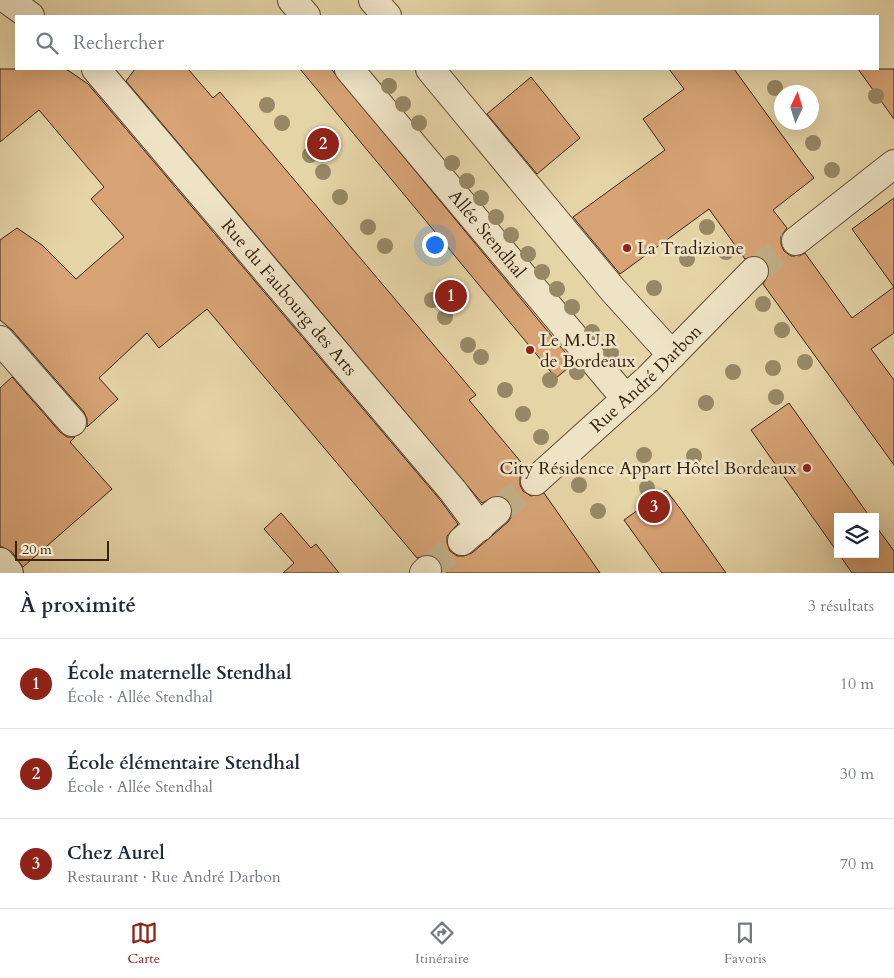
<!DOCTYPE html>
<html lang="fr">
<meta charset="utf-8">
<style>
:root{--surface:#fff;--page:#f6f6f7;--text:#1f2937;--muted:#747a83;--line:#e0e1e3;--accent:#8f2418}
body{margin:0;font-family:Cardo,serif;background:var(--page);color:var(--text)}
.controls{position:absolute;right:15px;bottom:15px;display:grid;overflow:hidden;border-radius:0px;box-shadow:0 5px 20px #0002}
.controls button{width:45px;height:45px;display:grid;place-items:center;padding:0;border:0;border-bottom:1px solid var(--line);background:var(--surface);color:var(--text);font:25px sans-serif}
.compass{position:absolute;left:774px;top:85px;width:45px;height:45px;border-radius:50%;background:var(--surface);box-shadow:0 5px 20px #0002;rotate:4deg}
.scale{position:absolute;left:15px;bottom:12px;width:94px;box-sizing:border-box;padding-left:5px;border:2px solid #382212;border-top:0;font-size:14px;line-height:18px;white-space:nowrap;color:#382212;-webkit-text-stroke:4px #eee3c5;paint-order:stroke}
.you{position:absolute;left:434px;top:244px;width:18px;height:18px;margin:-12px;border:4px solid #fff;border-radius:50%;background:#1a73e8;box-shadow:0 0 0 8px #1a73e833}
.badge{display:grid;place-items:center;width:32px;height:32px;border-radius:50%;background:var(--accent);color:#fff;font-size:16px;font-weight:700}
.pin{position:absolute;translate:-50% -50%;border:2px solid #fff;box-shadow:0 1px 5px #0006}
.list{margin:0;padding:0;list-style:none}
h2{display:flex;justify-content:space-between;align-items:center;height:65px;margin:0;padding:0 20px;font-size:21px}
h2 small{font-size:16px;font-weight:400;color:var(--muted)}
.list li{display:grid;grid-template-columns:32px 1fr auto;gap:15px;align-items:center;box-sizing:border-box;height:90px;padding:0 20px;border-top:1px solid var(--line)}
.list b{display:block;font-size:19px;white-space:nowrap}
.list p{margin:0;font-size:16px;white-space:nowrap;color:var(--muted)}
.list em{font-size:16px;font-style:normal;color:var(--muted)}
.icon{flex:none;width:28px;height:28px;fill:none;stroke:currentColor;stroke-width:2;stroke-linecap:round;stroke-linejoin:round}
.map{position:relative;flex:none;width:894px;height:573px;overflow:hidden}
.search{position:absolute;background:var(--surface);box-shadow:0 5px 20px #0002;left:15px;right:15px;top:15px;height:55px;display:flex;align-items:center;gap:12px;box-sizing:border-box;padding:0 18px;border-radius:0px;color:var(--muted);font-size:19px}
.sheet{height:335px;background:var(--surface)}
nav{display:flex;justify-content:space-around;align-items:center;box-sizing:border-box;height:70px;border-top:1px solid var(--line);background:var(--surface);font-size:14px;color:var(--muted)}
nav a{display:grid;justify-items:center;gap:2px}
nav .on{color:var(--accent)}
.map>svg:first-child{display:block}
</style>
<div class="map">
<svg width="894" height="573" viewBox="0 0 894 573">
<rect width="100%" height="100%" fill="#e5d4a6"/>
<filter id="stains"><feTurbulence type="fractalNoise" baseFrequency=".004" numOctaves="4"/><feColorMatrix values="0 0 0 0 .2 0 0 0 0 .09 0 0 0 0 .02 0 0 0 .5 -.17"/></filter>
<radialGradient id="worn" r=".72"><stop offset=".6" stop-color="#630" stop-opacity="0"/><stop offset="1" stop-color="#630" stop-opacity=".3"/></radialGradient>
<!-- building -->
<path fill="#d7a375" stroke="#382212" d="M 0,69 L 66,69 L 88,84 L 441,501 L 458,524 L 447,536 L 447,543 L 450,551 L 457,556 L 464,556 L 472,553 L 508,522 L 512,516 L 512,509 L 509,501 L 503,496 L 495,496 L 482,503 L 126,81 L 135,69 L 188,69 L 213,98 L 220,92 L 476,395 L 469,400 L 526,468 L 520,477 L 520,485 L 523,491 L 531,496 L 544,493 L 600,573 L 442,573 L 442,566 L 438,559 L 431,555 L 417,558 L 207,309 L 159,348 L 147,333 L 99,378 L 118,399 L 87,427 L 87,419 L 84,412 L 12,330 L 0,320 L 0,240 L 17,228 L 42,245 L 76,279 L 124,237 L 91,199 L 104,187 L 39,110 L 0,142 Z
M 300,69 L 331,69 L 574,363 L 556,378 Z
M 669,69 L 734,69 L 803,164 L 814,178 L 773,210 L 787,228 L 781,236 L 781,244 L 784,251 L 791,256 L 799,256 L 805,253 L 852,318 L 894,287 L 852,229 L 894,198 L 894,333 L 871,349 L 894,380 L 894,465 L 763,284 L 769,274 L 769,267 L 765,260 L 757,256 L 745,259 L 709,209 L 620,274 L 573,217 L 665,150 L 643,119 L 684,89 Z
M 858,69 L 894,69 L 894,119 Z
M 531,77 L 580,138 L 537,174 L 487,114 Z
M 12,377 L 60,432 L 67,437 L 75,437 L 70,442 L 112,489 L 23,567 L 12,552 L 0,546 L 0,388 Z
M 789,403 L 870,517 L 838,517 L 838,553 L 751,430 Z
M 666,490 L 682,511 L 726,573 L 662,573 L 624,520 Z
M 281,513 L 311,548 L 316,544 L 339,573 L 283,573 L 294,563 L 264,529 Z
M 875,525 L 894,551 L 894,573 L 852,573 L 839,554 L 875,554 Z"/>
<g fill="none" stroke-linecap="round" stroke-linejoin="round">
<!-- street-tunnel -->
<path stroke="#c2b088" stroke-width="28" stroke-dasharray="28 14" stroke-linecap="butt" d="M 754,271 L 796,241
M 497,511 L 535,481
M 427,570 L 462,541"/>
<!-- street casing -->
<g stroke="#634e37" stroke-width="30">
<g id="street">
<path d="M 8,0 L 30,16"/>
<path d="M 292,0 L 306,16"/>
<path d="M 373,0 L 387,16"/>
<path id="s1" d="M 96,69 L 453,491 L 480,527"/>
<path id="s2" d="M 349,69 L 626,399"/>
<path d="M 430,69 L 613,290 L 672,355"/>
<path d="M 796,241 L 894,164"/>
<path d="M 0,340 L 72,422"/>
<path id="s3" d="M 535,481 L 648,379 L 754,271"/>
<path d="M 462,541 L 497,511"/>
<path d="M 0,562 L 9,573"/>
<path d="M 424,573 L 427,570"/>
</g>
</g>
<!-- street -->
<use href="#street" stroke="#eee3c5" stroke-width="28"/>
</g>
<!-- trees -->
<g fill="#978865">
<circle cx="389" cy="86" r="8"/>
<circle cx="775" cy="88" r="8"/>
<circle cx="876" cy="96" r="8"/>
<circle cx="403" cy="104" r="8"/>
<circle cx="267" cy="105" r="8"/>
<circle cx="282" cy="123" r="8"/>
<circle cx="419" cy="123" r="8"/>
<circle cx="813" cy="143" r="8"/>
<circle cx="310" cy="155" r="8"/>
<circle cx="452" cy="163" r="8"/>
<circle cx="832" cy="170" r="8"/>
<circle cx="323" cy="172" r="8"/>
<circle cx="467" cy="181" r="8"/>
<circle cx="340" cy="197" r="8"/>
<circle cx="481" cy="198" r="8"/>
<circle cx="496" cy="217" r="8"/>
<circle cx="368" cy="227" r="8"/>
<circle cx="707" cy="227" r="8"/>
<circle cx="511" cy="235" r="8"/>
<circle cx="385" cy="246" r="8"/>
<circle cx="726" cy="252" r="8"/>
<circle cx="528" cy="254" r="8"/>
<circle cx="687" cy="259" r="8"/>
<circle cx="542" cy="272" r="8"/>
<circle cx="654" cy="288" r="8"/>
<circle cx="557" cy="289" r="8"/>
<circle cx="432" cy="300" r="8"/>
<circle cx="763" cy="304" r="8"/>
<circle cx="572" cy="307" r="8"/>
<circle cx="445" cy="317" r="8"/>
<circle cx="782" cy="330" r="8"/>
<circle cx="592" cy="332" r="8"/>
<circle cx="468" cy="345" r="8"/>
<circle cx="611" cy="353" r="8"/>
<circle cx="481" cy="357" r="8"/>
<circle cx="805" cy="362" r="8"/>
<circle cx="773" cy="368" r="8"/>
<circle cx="577" cy="372" r="8"/>
<circle cx="733" cy="372" r="8"/>
<circle cx="550" cy="380" r="8"/>
<circle cx="505" cy="390" r="8"/>
<circle cx="776" cy="397" r="8"/>
<circle cx="706" cy="403" r="8"/>
<circle cx="523" cy="414" r="8"/>
<circle cx="541" cy="437" r="8"/>
<circle cx="644" cy="455" r="8"/>
<circle cx="694" cy="456" r="8"/>
<circle cx="579" cy="485" r="8"/>
<circle cx="647" cy="488" r="8"/>
<circle cx="598" cy="511" r="8"/>
</g>
<!-- markers -->
<g fill="#8f2418" stroke="#eee3c5" stroke-width="2">
<circle cx="627" cy="248" r="5"/>
<circle cx="530" cy="350" r="5"/>
<circle cx="807" cy="468" r="5"/>
</g>
<g text-anchor="middle" dominant-baseline="central" stroke-width="5" stroke-linejoin="round" paint-order="stroke">
<!-- street labels -->
<g font-size="18" fill="#382212" stroke="#eee3c5">
<text stroke="none"><textPath href="#s2" startOffset="215">Allée Stendhal</textPath></text>
<text stroke="none"><textPath href="#s1" startOffset="299">Rue du Faubourg des Arts</textPath></text>
<text stroke="none"><textPath href="#s3" startOffset="151">Rue André Darbon</textPath></text>
</g>
<!-- poi labels -->
<g font-size="18" fill="#382212" stroke="#eee3c5" text-anchor="start">
<text x="637" y="248">La Tradizione</text>
<text x="540" y="340">Le M.U.R<tspan x="540" dy="21">de Bordeaux</tspan></text>
<text x="797" y="468" text-anchor="end">City Résidence Appart Hôtel Bordeaux</text>
</g>
</g>
<rect width="100%" height="100%" filter="url(#stains)"/>
<rect width="100%" height="100%" fill="url(#worn)"/>
</svg>
<div class="controls">
<button><svg class="icon" aria-label="layers" viewBox="0 0 24 24"><path d="M12 4l9 5-9 5-9-5zM3 14l9 5 9-5"/></svg></button>
</div>
<svg class="compass" viewBox="-18 -18 36 36"><path d="M0-13l5 13h-10z" fill="#e53935"/><path d="M0 13l5-13h-10z" fill="#747a83"/></svg>
<div class="scale">20 m</div>
<div class="you"></div>
<div class="pin badge" style="left:451px;top:296px">1</div>
<div class="pin badge" style="left:323px;top:144px">2</div>
<div class="pin badge" style="left:654px;top:507px">3</div>
<div class="search"><svg class="icon" aria-label="search" viewBox="0 0 24 24"><circle cx="10" cy="10" r="6"/><path d="M15 15l6 6"/></svg>Rechercher</div>
</div>
<section class="sheet">
<h2>À proximité<small>3 résultats</small></h2>
<ul class="list">
<li><span class="badge">1</span><div><b>École maternelle Stendhal</b><p>École · Allée Stendhal</p></div><em>10 m</em></li>
<li><span class="badge">2</span><div><b>École élémentaire Stendhal</b><p>École · Allée Stendhal</p></div><em>30 m</em></li>
<li><span class="badge">3</span><div><b>Chez Aurel</b><p>Restaurant · Rue André Darbon</p></div><em>70 m</em></li>
</ul>
</section>
<nav>
<a class="on"><svg class="icon" aria-label="map" viewBox="0 0 24 24"><path d="M3 6l6-2 6 2 6-2v14l-6 2-6-2-6 2zM9 4v14M15 6v14"/></svg>Carte</a>
<a><svg class="icon" aria-label="directions" viewBox="0 0 24 24"><path d="M12 3l9 9-9 9-9-9zM9 14v-3h6M13 9l2 2-2 2"/></svg>Itinéraire</a>
<a><svg class="icon" aria-label="saved" viewBox="0 0 24 24"><path d="M7 4h10v16l-5-4-5 4z"/></svg>Favoris</a>
</nav>
